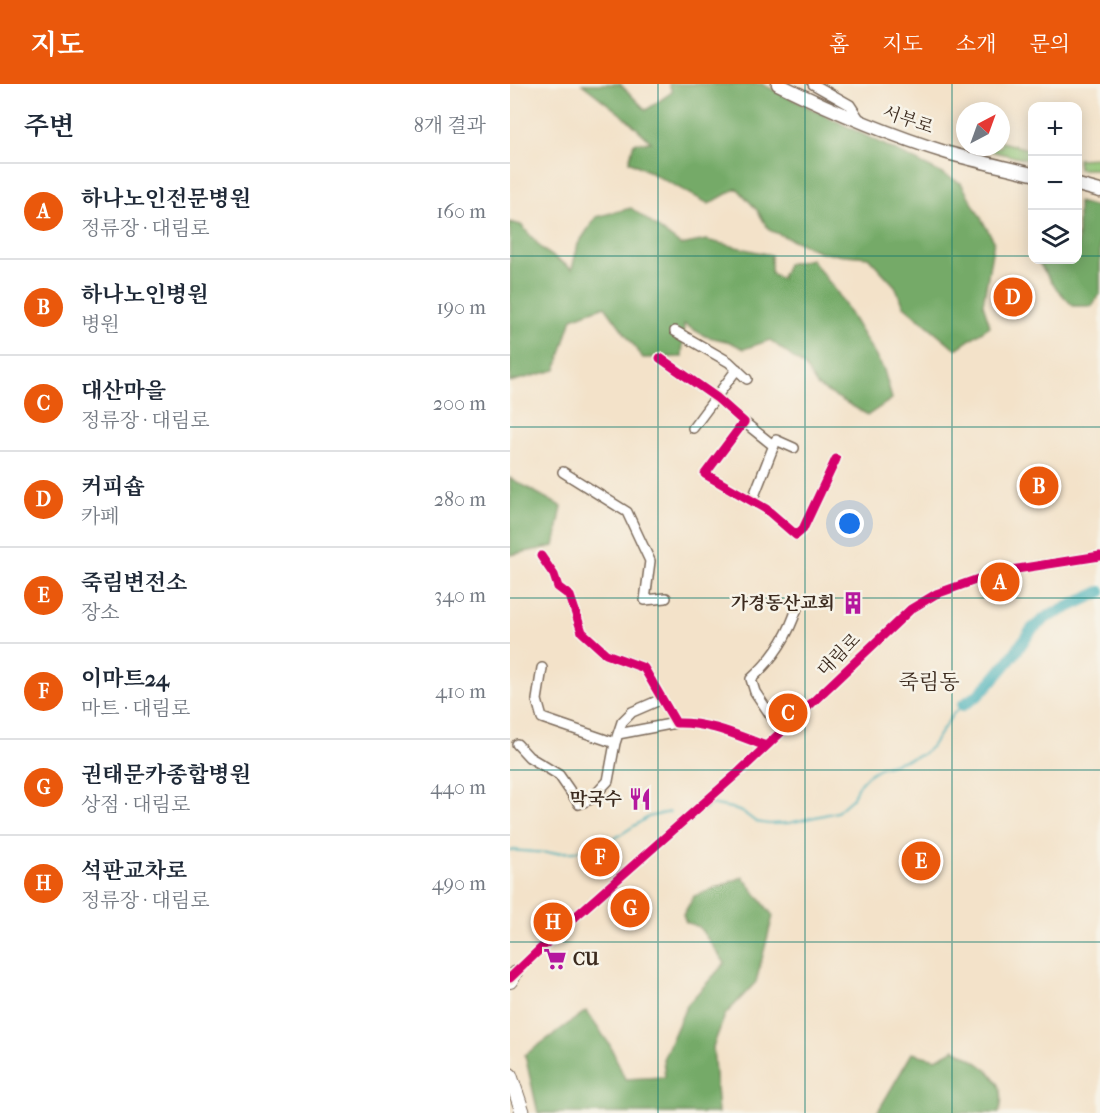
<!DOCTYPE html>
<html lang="ko">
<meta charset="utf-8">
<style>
:root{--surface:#fff;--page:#f6f6f7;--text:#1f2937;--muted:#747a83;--line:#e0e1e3;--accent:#ea580c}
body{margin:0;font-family:"IM FELL French Canon","Noto Serif KR",serif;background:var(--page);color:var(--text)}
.controls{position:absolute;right:18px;top:18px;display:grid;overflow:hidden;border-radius:12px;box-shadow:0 3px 15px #0003}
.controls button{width:54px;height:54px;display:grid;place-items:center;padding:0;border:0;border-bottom:2px solid var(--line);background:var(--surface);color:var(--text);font:30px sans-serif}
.compass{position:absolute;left:446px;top:18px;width:54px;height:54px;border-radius:50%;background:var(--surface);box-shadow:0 3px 15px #0003;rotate:41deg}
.you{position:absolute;left:340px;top:440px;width:21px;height:21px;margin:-15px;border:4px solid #fff;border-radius:50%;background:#1a73e8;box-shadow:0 0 0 9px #1a73e833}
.badge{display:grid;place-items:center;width:39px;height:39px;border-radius:50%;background:var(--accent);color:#fff;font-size:20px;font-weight:700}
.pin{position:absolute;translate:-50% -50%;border:3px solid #fff;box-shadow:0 2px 6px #0006}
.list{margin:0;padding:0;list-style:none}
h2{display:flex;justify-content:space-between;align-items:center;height:78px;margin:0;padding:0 24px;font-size:26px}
h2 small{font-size:20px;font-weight:400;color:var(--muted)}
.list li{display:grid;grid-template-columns:39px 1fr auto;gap:18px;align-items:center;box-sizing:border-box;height:96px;padding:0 24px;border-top:2px solid var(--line)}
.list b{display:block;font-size:22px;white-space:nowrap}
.list p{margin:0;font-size:20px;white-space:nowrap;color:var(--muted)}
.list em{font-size:20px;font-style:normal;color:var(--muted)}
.icon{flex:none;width:33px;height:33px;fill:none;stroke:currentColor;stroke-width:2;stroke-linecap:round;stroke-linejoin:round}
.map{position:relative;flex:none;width:590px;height:1029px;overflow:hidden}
header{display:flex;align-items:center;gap:36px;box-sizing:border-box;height:84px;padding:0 30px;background:var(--accent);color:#fff}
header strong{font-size:28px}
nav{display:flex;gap:33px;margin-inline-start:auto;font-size:21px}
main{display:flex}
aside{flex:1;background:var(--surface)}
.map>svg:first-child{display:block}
</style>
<header>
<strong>지도</strong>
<nav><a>홈</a><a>지도</a><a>소개</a><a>문의</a></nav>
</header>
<main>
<aside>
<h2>주변<small>8개 결과</small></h2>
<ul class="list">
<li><span class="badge">A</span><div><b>하나노인전문병원</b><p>정류장 · 대림로</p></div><em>160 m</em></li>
<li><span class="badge">B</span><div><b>하나노인병원</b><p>병원</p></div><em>190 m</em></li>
<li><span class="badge">C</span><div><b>대산마을</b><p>정류장 · 대림로</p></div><em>200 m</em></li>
<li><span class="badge">D</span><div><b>커피숍</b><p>카페</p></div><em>280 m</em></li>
<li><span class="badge">E</span><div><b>죽림변전소</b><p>장소</p></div><em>340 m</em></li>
<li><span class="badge">F</span><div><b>이마트24</b><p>마트 · 대림로</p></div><em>410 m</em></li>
<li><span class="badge">G</span><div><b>권태문카종합병원</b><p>상점 · 대림로</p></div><em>440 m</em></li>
<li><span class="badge">H</span><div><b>석판교차로</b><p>정류장 · 대림로</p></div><em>490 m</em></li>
</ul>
</aside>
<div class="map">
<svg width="590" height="1029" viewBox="0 0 590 1029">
<rect width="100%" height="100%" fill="#f7f3e8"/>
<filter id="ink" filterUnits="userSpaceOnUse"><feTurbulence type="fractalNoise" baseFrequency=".0167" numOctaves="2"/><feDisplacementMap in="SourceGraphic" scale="12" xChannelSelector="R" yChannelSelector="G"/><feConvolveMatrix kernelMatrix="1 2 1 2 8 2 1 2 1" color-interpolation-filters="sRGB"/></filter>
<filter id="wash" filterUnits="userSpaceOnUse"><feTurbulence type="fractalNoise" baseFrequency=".008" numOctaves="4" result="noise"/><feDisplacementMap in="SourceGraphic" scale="24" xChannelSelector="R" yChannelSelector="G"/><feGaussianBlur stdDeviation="1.35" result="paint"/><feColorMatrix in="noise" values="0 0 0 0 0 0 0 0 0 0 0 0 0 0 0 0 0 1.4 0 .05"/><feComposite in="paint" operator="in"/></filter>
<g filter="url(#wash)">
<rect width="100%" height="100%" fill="#f3e2c9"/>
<!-- green -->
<path fill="#90c476" stroke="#66774a" stroke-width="1.5" d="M 491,58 L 522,66 L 522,77 L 465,63 L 491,63 Z
M 589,74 L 590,85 L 568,85 L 568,75 Z"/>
<!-- forest -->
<path fill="#74aa67" stroke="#586a42" stroke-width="1.5" d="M 72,0 L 110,0 L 136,26 L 162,8 L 159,0 L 252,0 L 451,99 L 484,157 L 473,220 L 480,242 L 446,265 L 394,222 L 385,202 L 358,173 L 313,169 L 259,146 L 247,126 L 227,104 L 199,120 L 119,77 L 124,59 L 141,58 L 117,35 Z
M 568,118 L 590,124 L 590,209 L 582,222 L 563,222 L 545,203 L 527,176 L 568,176 Z
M 121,124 L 171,161 L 196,156 L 261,171 L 261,189 L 271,195 L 277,180 L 301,175 L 327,208 L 374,286 L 382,315 L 358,331 L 307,302 L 295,283 L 260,256 L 234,265 L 220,258 L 195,252 L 174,240 L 172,273 L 133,274 L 95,222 L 62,234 L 46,286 L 0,298 L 0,138 L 11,141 L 33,166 L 62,185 L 68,160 L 86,133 Z
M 0,394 L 52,423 L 44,462 L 0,471 Z
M 233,793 L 263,832 L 246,898 L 215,931 L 203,963 L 208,1029 L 28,1029 L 15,971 L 76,927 L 100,961 L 115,995 L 155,993 L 153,975 L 177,921 L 215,879 L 189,843 L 176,838 L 173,831 L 184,812 Z
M 445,965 C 470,981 501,993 489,1029 L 367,1029 L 402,969 L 426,975 Z"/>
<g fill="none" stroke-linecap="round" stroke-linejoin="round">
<!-- stream -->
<path stroke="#39aab4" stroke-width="2" d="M 193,726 L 201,720 L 221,724 L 234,729 L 246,738 L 259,740 L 279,739 L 327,728 L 343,714 L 347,703 L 358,691 L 369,684 L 411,671 L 421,663 L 443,630 L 453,621
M 0,766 L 37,769 L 63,768 L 96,760 L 138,733 L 160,728"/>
<!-- river -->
<path stroke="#39aab4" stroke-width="12" d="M 453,621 L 468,611 L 482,597 L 502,573 L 522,545 L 537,533 L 590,508"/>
</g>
</g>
<g filter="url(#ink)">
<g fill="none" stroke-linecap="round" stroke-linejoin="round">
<!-- minor casing -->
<g stroke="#7b6a5a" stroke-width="12">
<path id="minor" d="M 303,0 L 340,21 L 351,38
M 165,247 L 219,278 L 237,295
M 150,274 L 207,314 L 234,338 L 195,390 L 256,425 L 286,451 L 293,445 L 326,375
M 234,338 L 264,362
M 183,344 L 227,285
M 53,388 L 117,428 L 140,477 L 135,516 L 156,514
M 242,417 L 266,356 L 284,364
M 31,472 L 44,491 L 48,503 L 60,512 L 72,548 L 96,570 L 134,584 L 166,639 C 199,638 226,651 256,662
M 32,584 L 27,616 L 32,634 L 105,659
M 272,648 L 245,608 L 241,595 C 263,575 278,553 287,524
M 108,650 L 166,639
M 7,660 L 19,673 L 49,691 L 69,720 L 81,715 L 98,697 L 105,659 L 112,638 L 122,628 L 152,615
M 1,893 L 48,848 L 230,687 L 401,525 L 426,510 L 488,488 L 590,472"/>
</g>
<!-- major casing -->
<g stroke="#7b6a5a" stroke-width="15">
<path id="major" d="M 268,0 C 323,27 379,51 438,69 C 466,77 494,83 522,90
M 568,101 L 590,107"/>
</g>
<!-- highway casing -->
<g stroke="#7b6a5a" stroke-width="16">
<path id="highway" d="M 0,897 L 5,889
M 0,991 L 13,1029"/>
</g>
<!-- minor -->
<use href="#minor" stroke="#fff" stroke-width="9"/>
<!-- major -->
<use href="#major" stroke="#fff" stroke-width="12"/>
<!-- highway -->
<use href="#highway" stroke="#fff" stroke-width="14"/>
<!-- cycleway casing -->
<g stroke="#f7f3e8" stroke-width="13">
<path id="cycleway" d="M 150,274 L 207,314 L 234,338 L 195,390 L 256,425 L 286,451 L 293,445 L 326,375
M 31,472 L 44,491 L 48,503 L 60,512 L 72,548 L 96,570 L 134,584 L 166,639 C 199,638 226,651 256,662
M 0,894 L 48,848 L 230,687 L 401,525 L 426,510 L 488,488 L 590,472"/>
</g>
<!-- cycleway -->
<use href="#cycleway" stroke="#d6006c" stroke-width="9"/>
</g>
</g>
<!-- grid -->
<path fill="none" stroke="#0f766e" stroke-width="1.5" stroke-opacity="0.55" d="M 148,0 L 148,1029M 295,0 L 295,1029M 442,0 L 442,1029M 0,172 L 522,172M 568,172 L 590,172M 0,343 L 590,343M 0,514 L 590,514M 0,686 L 590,686M 0,858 L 590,858"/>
<!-- icons -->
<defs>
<g id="building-bare" transform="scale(1.8)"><path d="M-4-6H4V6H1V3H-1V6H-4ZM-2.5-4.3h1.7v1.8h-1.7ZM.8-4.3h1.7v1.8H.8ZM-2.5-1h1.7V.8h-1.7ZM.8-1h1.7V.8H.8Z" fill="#b5179e" stroke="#f7f3e8" stroke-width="2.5" paint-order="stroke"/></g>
<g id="restaurant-bare" transform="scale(1.8)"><path d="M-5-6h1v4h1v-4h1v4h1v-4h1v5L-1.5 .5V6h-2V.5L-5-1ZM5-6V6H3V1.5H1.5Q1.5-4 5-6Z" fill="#b5179e" stroke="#f7f3e8" stroke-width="2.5" paint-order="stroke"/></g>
<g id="supermarket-bare" transform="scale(1.8)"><path d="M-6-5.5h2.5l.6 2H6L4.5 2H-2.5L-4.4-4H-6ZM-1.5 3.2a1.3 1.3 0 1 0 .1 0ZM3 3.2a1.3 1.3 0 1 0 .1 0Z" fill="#b5179e" stroke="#f7f3e8" stroke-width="2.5" paint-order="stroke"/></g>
</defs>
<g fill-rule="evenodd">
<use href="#building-bare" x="343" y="519"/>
<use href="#restaurant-bare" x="130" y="715"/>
<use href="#supermarket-bare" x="45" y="875"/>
</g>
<g text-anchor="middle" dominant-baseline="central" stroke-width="5" stroke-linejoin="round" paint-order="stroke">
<!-- street labels -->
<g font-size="18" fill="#3b2a1e" stroke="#f7f3e8">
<text transform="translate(398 36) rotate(19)">서부로</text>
<text transform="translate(329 571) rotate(-45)">대림로</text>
</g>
<!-- poi labels -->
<g font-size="18" font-weight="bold" fill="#3b2a1e" stroke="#f7f3e8" text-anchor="end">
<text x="325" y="519">가경동산교회</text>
<text x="112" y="715">막국수</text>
<text x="63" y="875" text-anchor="start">CU</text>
</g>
<!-- quarter labels -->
<g font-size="21" fill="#3b2a1e" stroke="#f7f3e8">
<text x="419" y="598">죽림동</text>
</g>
</g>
</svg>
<div class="controls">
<button>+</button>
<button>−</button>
<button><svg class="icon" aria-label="layers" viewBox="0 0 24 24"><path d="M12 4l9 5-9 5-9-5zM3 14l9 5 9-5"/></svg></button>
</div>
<svg class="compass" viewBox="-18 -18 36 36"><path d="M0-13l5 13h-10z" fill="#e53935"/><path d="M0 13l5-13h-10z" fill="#747a83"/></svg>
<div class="you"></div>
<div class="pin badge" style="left:490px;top:498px">A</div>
<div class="pin badge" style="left:529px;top:402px">B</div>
<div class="pin badge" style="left:278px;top:629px">C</div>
<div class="pin badge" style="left:503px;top:213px">D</div>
<div class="pin badge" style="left:411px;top:777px">E</div>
<div class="pin badge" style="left:90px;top:773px">F</div>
<div class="pin badge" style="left:120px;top:824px">G</div>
<div class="pin badge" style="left:43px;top:838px">H</div>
</div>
</main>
